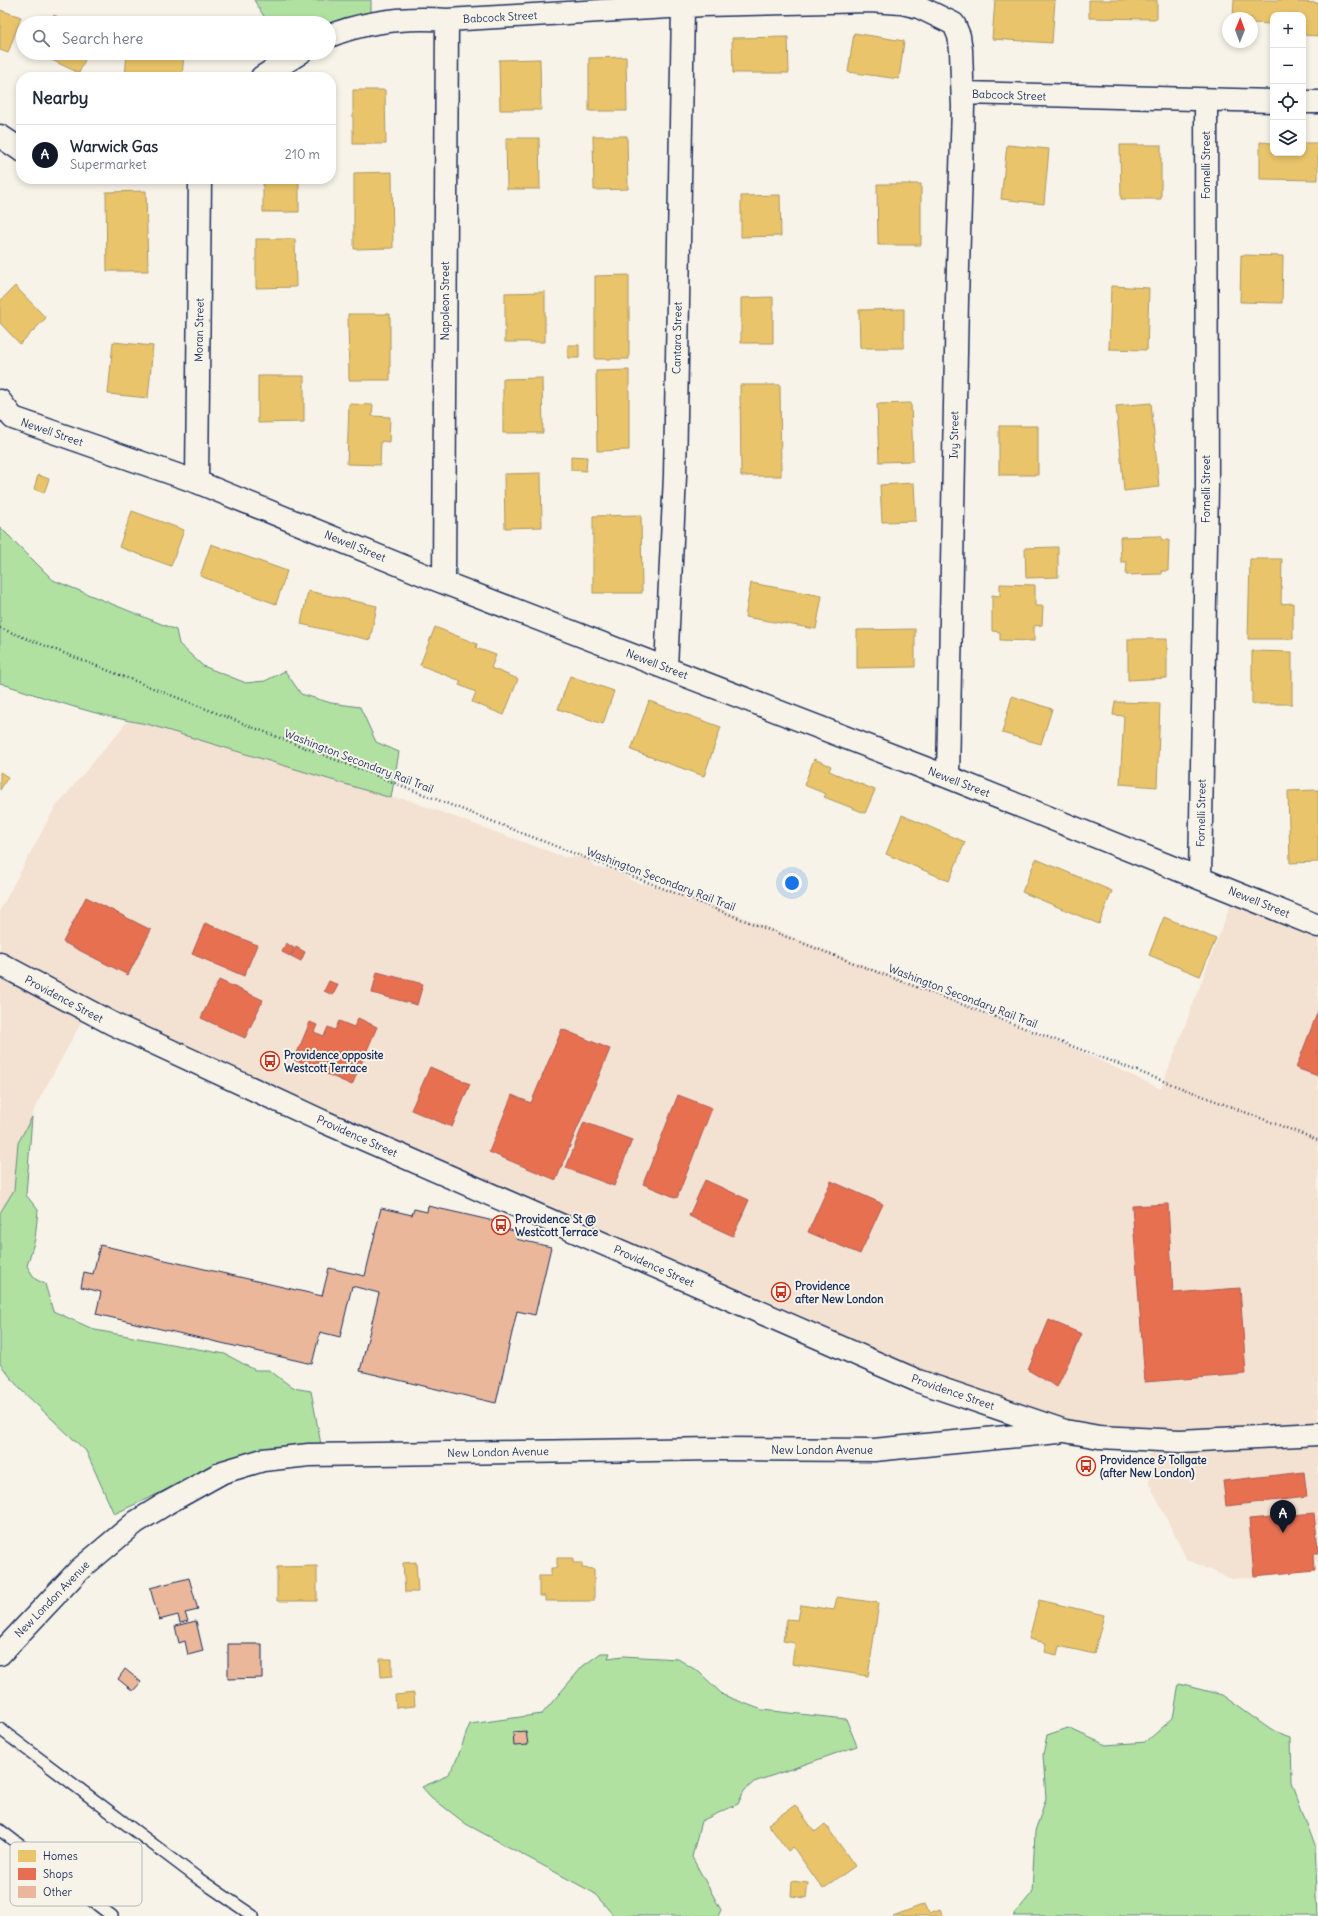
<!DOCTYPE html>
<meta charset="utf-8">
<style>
:root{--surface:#fff;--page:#f6f6f7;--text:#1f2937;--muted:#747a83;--line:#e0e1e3;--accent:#111827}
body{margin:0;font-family:Delius,sans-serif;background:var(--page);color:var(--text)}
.controls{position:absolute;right:12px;top:12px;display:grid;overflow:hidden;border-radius:8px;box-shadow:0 2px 6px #0003}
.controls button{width:36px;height:36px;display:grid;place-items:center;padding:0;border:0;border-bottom:1px solid var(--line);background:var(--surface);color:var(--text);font:20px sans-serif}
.compass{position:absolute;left:1222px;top:12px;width:36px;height:36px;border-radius:50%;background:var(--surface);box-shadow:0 2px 6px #0003;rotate:1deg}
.you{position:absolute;left:792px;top:883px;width:14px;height:14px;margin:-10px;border:3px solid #fff;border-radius:50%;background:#1a73e8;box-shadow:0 0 0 6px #1a73e833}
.badge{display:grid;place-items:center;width:26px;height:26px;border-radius:50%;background:var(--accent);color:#fff;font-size:13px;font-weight:700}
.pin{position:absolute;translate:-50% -33px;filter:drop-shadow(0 1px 2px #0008)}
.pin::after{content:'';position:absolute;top:21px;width:14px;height:12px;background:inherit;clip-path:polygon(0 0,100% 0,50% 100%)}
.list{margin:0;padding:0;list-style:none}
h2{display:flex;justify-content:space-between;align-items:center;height:52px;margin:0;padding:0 16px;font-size:17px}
h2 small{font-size:13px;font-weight:400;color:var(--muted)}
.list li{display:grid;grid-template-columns:26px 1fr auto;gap:12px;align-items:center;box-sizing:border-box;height:60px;padding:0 16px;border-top:1px solid var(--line)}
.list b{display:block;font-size:15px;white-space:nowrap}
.list p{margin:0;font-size:13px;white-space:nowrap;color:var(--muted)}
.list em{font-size:13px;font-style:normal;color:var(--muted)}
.icon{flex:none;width:22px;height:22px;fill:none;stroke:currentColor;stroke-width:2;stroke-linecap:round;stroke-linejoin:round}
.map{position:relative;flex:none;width:1318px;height:1916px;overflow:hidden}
.search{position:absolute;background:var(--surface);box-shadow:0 2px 6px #0003;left:16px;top:16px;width:320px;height:44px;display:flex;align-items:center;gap:10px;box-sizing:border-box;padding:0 14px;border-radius:22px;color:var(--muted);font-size:15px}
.panel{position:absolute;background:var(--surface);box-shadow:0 2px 6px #0003;left:16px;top:72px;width:320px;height:112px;border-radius:16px}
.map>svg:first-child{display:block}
</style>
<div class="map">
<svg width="1318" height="1916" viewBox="0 0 1318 1916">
<rect width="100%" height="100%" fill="#f7f3e8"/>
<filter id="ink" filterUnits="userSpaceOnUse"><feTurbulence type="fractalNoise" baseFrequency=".025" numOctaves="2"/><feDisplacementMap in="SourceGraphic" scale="8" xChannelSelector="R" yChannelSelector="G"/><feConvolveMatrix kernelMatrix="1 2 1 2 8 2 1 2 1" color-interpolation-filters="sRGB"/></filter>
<g filter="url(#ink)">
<!-- built -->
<path fill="#f3e1d1" d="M 128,721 L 147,724 L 391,798 L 405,799 L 564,857 L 584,857 L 597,868 L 618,870 L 632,881 L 682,893 L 1075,1049 L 1161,1089 L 1235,893 L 1318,923 L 1318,1561 L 1294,1566 L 1286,1574 L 1232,1579 L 1187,1560 L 1152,1489 L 1154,1487 L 1150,1486 L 1148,1434 L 1102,1433 L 911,1377 L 88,1010 L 35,1107 L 32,1117 L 18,1143 L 14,1190 L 0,1213 L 0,910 L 54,809 Z"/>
<!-- green -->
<path fill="#b1e1a1" stroke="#668880" d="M 254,0 L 371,0 L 371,19 L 329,32 L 329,23 L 268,23 Z
M 0,527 L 53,580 L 176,630 L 179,644 L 203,666 L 246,683 L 265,681 L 285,671 L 301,694 L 331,703 L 360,707 L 376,742 L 399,752 L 391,798 L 147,724 C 97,716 48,699 0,683 Z
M 32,1117 L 26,1195 L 38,1210 L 35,1239 L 27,1266 L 35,1279 L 45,1284 L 53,1311 L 95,1330 L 225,1354 L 255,1370 L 269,1370 L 293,1388 L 311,1391 L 322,1450 L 190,1479 L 114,1514 L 86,1451 L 20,1389 L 0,1364 L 0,1213 L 14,1190 L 18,1143 Z
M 601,1653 L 610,1653 L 608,1658 L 623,1656 L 678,1659 L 699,1672 L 723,1695 L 762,1710 L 846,1719 L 857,1746 L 754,1782 L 744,1791 L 738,1804 L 701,1821 L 692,1857 L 721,1910 L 718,1916 L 614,1916 L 594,1893 L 466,1824 L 431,1797 L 422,1787 C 430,1783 443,1779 448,1774 C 459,1761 463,1739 470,1724 L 542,1714 L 583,1666 Z
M 1179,1684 L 1222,1695 L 1271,1730 L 1291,1737 L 1292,1783 L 1315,1846 L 1318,1916 L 1013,1916 L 1032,1893 L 1035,1832 L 1046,1798 L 1043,1755 L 1047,1735 L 1068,1728 L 1106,1745 L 1146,1742 L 1173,1718 Z"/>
<!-- homes -->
<path fill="#e9c46a" stroke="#ab9766" d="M 995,0 L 1055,0 L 1052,43 L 992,39 Z
M 1089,0 L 1157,0 L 1157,19 L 1089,18 Z
M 1234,0 L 1298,0 L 1298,2 L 1318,3 L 1318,36 L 1303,35 L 1303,15 L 1273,15 L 1273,34 L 1270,34 L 1270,24 L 1252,23 L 1252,18 L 1233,18 Z
M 0,10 L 21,17 L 8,53 L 0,50 Z
M 54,15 L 70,23 L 51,23 Z
M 854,33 L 904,41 L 899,79 L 848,72 Z
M 788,37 L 789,73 L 733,73 L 732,38 Z
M 37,53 L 88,53 L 79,73 Z
M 127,53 L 184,53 L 182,77 L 125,77 Z
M 626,57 L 627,111 L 589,111 L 589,58 Z
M 540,59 L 541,110 L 500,110 L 499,60 Z
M 353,90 L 385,90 L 386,144 L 353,144 Z
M 593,136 L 627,136 L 628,189 L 594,190 Z
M 506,138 L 539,138 L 540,189 L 507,189 Z
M 1260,142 L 1273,143 L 1273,153 L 1303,153 L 1303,143 L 1318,143 L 1318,180 L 1260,179 Z
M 1007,145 L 1049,149 L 1044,204 L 1001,199 Z
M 1120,145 L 1161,145 L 1161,199 L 1121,199 Z
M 392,172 L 393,248 L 354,249 L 354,173 Z
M 263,179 L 299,179 L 299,212 L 263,212 Z
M 877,184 L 921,184 L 921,245 L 878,245 Z
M 146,191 L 148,271 L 107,271 L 106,192 Z
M 780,195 L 781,236 L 741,237 L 741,196 Z
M 256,239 L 295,239 L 296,287 L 256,288 Z
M 1241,255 L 1283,256 L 1282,303 L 1240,302 Z
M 629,275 L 629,359 L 595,359 L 595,276 Z
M 15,286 L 46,318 L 20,344 L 0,323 L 0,301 Z
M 1111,286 L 1149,288 L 1147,350 L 1109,349 Z
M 545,292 L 545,342 L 505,342 L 505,293 Z
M 773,297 L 773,343 L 741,343 L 741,298 Z
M 904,309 L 904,348 L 860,348 L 859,310 Z
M 348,314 L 390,314 L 390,380 L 349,380 Z
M 113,342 L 153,346 L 148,398 L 108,394 Z
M 568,345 L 579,345 L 579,358 L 568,358 Z
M 629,370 L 629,450 L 597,451 L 596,371 Z
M 258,376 L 304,376 L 304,422 L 258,423 Z
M 542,378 L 543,433 L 503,433 L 503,379 Z
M 740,385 L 780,385 L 781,476 L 741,476 Z
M 911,403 L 913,461 L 879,462 L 877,404 Z
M 1151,403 L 1159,487 L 1124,491 L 1116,406 Z
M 349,404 L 373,405 L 372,416 L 390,417 L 389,442 L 381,441 L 380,465 L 347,464 Z
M 999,426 L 1038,426 L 1038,475 L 999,475 Z
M 571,456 L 587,457 L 586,471 L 571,470 Z
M 541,473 L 542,527 L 505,528 L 504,474 Z
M 38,475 L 49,479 L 44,493 L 34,489 Z
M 914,483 L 916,521 L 882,522 L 880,485 Z
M 132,511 L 184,530 L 171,566 L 119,547 Z
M 641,515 L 642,593 L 593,593 L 593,516 Z
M 1161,536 L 1162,540 L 1169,540 L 1168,571 L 1161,571 L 1162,574 L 1126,575 L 1127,562 L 1121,562 L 1120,537 Z
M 211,544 L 287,571 L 276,604 L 200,576 Z
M 1058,547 L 1058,577 L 1026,578 L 1025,548 Z
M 1250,559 L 1282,559 L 1281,604 L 1293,603 L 1293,639 L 1248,639 Z
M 751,583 L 822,596 L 816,629 L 745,617 Z
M 1000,584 L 1035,585 L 1035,606 L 1043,606 L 1042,625 L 1034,626 L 1034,641 L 1000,640 L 1000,632 L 992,631 L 992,595 L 1000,596 Z
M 308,591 L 377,606 L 370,640 L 301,624 Z
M 435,627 L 477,644 L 476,648 L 496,655 L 491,668 L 518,679 L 504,715 L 472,702 L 476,692 L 459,685 L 461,681 L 420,665 Z
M 915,629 L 915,667 L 857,668 L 857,630 Z
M 1128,639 L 1167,639 L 1167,678 L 1128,680 Z
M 1252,651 L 1292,652 L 1292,704 L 1252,704 Z
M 570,676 L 614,691 L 603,724 L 558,709 Z
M 1012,696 L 1052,709 L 1041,744 L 1002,733 Z
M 649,701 L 721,727 L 704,776 L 631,750 Z
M 1115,702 L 1160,703 L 1157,787 L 1120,784 L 1124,716 L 1113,715 Z
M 814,759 L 831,766 L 829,771 L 875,790 L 865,813 L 824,797 L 826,794 L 804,785 Z
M 0,772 L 8,777 L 0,790 Z
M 1318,790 L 1318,862 L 1290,863 L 1288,791 Z
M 902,815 L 965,842 L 949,881 L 886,854 Z
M 1036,859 L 1112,891 L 1099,924 L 1022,892 Z
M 1164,917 L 1216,939 L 1200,976 L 1149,955 Z
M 557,1558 L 573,1558 L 573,1563 L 582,1563 L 582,1568 L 594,1569 L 594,1601 L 545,1601 L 545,1596 L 539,1596 L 539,1576 L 551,1576 L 551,1568 L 557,1568 Z
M 416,1562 L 418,1592 L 405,1592 L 403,1563 Z
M 317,1566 L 317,1601 L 277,1601 L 277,1567 Z
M 837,1597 L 879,1603 L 868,1676 L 792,1664 L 795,1643 L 783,1641 L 787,1619 L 798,1620 L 801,1605 L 834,1610 Z
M 1039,1600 L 1104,1615 L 1094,1654 L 1059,1646 L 1057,1655 L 1044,1652 L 1046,1643 L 1029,1639 Z
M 380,1659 L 392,1659 L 392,1676 L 381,1677 Z
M 414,1693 L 415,1706 L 396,1708 L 395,1695 Z
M 795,1805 L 815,1832 L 825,1824 L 855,1866 L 823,1889 L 793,1847 L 788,1851 L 768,1824 Z
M 792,1881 L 808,1883 L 806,1898 L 791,1896 Z
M 925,1904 L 929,1913 L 940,1909 L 943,1916 L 893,1916 Z"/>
<!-- shops -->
<path fill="#e76f51" stroke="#aa5c55" d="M 86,897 L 151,930 L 128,975 L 63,942 Z
M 205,923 L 257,945 L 244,976 L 192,954 Z
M 286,943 L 294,948 L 290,956 L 282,952 Z
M 296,947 L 305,952 L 301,961 L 291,956 Z
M 377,972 L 423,984 L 417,1005 L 372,993 Z
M 219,980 L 263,1000 L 245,1038 L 201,1018 Z
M 329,981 L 338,985 L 333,995 L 324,991 Z
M 1318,1011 L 1318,1076 L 1296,1068 Z
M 358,1018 L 377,1027 L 352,1085 L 294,1060 L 310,1022 L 317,1025 L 314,1032 L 324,1036 L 328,1027 L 335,1030 L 339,1021 L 354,1027 Z
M 562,1029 L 610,1049 L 556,1180 L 489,1152 L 512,1095 L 531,1103 Z
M 430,1067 L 470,1084 L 452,1127 L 411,1110 Z
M 678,1095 L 712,1108 L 677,1198 L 643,1184 Z
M 584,1122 L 632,1140 L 614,1186 L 566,1168 Z
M 705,1180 L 749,1200 L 733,1236 L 689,1216 Z
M 831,1181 L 883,1204 L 860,1254 L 808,1232 Z
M 1168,1204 L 1173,1293 L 1240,1288 L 1246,1374 L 1145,1382 L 1132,1206 Z
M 1049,1320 L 1082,1334 L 1057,1387 L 1028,1370 Z
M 1304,1472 L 1307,1497 L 1226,1506 L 1223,1481 Z
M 1314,1513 L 1318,1547 L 1318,1553 L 1314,1553 L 1315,1570 L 1254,1576 L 1249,1519 Z"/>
<!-- building -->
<path fill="#eab79b" stroke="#1b2f5e" d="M 428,1206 L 507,1224 L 506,1229 L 518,1232 L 516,1239 L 551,1247 L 535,1315 L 517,1311 L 496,1403 L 360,1371 L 379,1293 L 352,1286 L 340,1337 L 320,1332 L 312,1364 L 96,1314 L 101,1292 L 81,1287 L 84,1272 L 93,1274 L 100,1245 L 322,1296 L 329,1268 L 365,1276 L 381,1208 L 412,1215 L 414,1209 L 427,1212 Z
M 189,1578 L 198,1610 L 185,1613 L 188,1621 L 180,1623 L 178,1615 L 159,1620 L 150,1588 Z
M 196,1621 L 203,1651 L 188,1655 L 185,1641 L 179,1643 L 175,1626 Z
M 228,1644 L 262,1644 L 262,1678 L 228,1679 Z
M 125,1669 L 141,1682 L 133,1691 L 118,1679 Z
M 526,1731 L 528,1745 L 514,1746 L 513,1732 Z"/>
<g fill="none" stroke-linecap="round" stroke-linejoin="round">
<!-- service casing -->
<g stroke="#1b2f5e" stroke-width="14">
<path id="service" d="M 0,1729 L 199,1879 L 253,1916
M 0,1830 L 112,1916"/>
</g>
<!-- minor casing -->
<g stroke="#1b2f5e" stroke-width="25">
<path id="minor" d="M 329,36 C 367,21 407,17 447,20 L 703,5 L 869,1 L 902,3 L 919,7 L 954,24 L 959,36 L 961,50 L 963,107 L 957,299 L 948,777
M 262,77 L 300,53
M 963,93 L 1273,101
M 1303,102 L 1318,102
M 0,136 L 21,150
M 0,401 L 13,418 L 197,482 L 432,578 L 948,777 L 1318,926
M 197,482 L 200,179
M 444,582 L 447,20
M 666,668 L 675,476 L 683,8
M 1200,877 L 1207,486 L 1206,100"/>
</g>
<!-- secondary casing -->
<g stroke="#1b2f5e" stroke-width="25">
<path id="secondary" d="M 0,964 L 113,1024 L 322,1121 L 918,1381 L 1065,1431 L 1099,1437 L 1180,1441 L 1318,1434
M 0,1654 L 79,1570 L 136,1522 L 167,1503 L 223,1472 L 263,1460 L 309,1455 L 718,1449 L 874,1450 L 1058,1432"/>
</g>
<!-- path -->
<path stroke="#1b2f5e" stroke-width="2.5" stroke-dasharray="1 3" stroke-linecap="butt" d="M 0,628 L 838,957 L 1318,1140"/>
<!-- service -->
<use href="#service" stroke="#f7f3e8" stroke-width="11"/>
<!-- minor -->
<use href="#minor" stroke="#f7f3e8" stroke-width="22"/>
<!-- secondary -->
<use href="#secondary" stroke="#f7f3e8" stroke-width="22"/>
</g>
</g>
<!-- icons -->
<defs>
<g id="bus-ring" transform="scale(1)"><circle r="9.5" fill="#f7f3e8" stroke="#c8321e" stroke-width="1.5"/><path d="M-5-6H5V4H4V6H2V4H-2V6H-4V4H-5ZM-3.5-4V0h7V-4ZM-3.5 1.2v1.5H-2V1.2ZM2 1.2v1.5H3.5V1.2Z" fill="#c8321e"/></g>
</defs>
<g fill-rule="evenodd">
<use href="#bus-ring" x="270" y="1061"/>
<use href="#bus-ring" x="501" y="1225"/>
<use href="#bus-ring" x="781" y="1292"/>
<use href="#bus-ring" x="1086" y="1466"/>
</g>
<g text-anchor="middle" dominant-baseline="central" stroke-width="4" stroke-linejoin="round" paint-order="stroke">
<!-- street labels -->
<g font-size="11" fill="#1b2f5e" stroke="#f7f3e8">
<text transform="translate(500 17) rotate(-3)">Babcock Street</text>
<text transform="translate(1009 95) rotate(2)">Babcock Street</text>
<text transform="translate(1206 165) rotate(-90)">Fornelli Street</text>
<text transform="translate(445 301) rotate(-90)">Napoleon Street</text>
<text transform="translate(199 330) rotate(-89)">Moran Street</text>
<text transform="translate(677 338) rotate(-89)">Cantara Street</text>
<text transform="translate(52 432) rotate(19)">Newell Street</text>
<text transform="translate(954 435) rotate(-89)">Ivy Street</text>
<text transform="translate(1206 489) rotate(-90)">Fornelli Street</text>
<text transform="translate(355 546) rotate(22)">Newell Street</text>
<text transform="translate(657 664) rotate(21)">Newell Street</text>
<text transform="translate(359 761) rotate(21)">Washington Secondary Rail Trail</text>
<text transform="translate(959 782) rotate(21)">Newell Street</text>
<text transform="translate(1201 813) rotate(-89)">Fornelli Street</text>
<text transform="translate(661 879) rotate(21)">Washington Secondary Rail Trail</text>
<text transform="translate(1259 902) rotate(22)">Newell Street</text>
<text transform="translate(963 996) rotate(21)">Washington Secondary Rail Trail</text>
<text transform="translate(64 999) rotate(28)">Providence Street</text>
<text transform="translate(357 1136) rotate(24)">Providence Street</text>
<text transform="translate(654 1266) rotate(24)">Providence Street</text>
<text transform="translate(953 1392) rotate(19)">Providence Street</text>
<text x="822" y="1450">New London Avenue</text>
<text transform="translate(498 1452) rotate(-1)">New London Avenue</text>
<text transform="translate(52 1599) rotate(-46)">New London Avenue</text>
</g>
<!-- poi labels -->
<g font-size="11" font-weight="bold" fill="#1b2f5e" stroke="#f7f3e8" text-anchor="start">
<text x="284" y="1055">Providence opposite<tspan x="284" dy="13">Westcott Terrace</tspan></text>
<text x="515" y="1219">Providence St @<tspan x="515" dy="13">Westcott Terrace</tspan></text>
<text x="795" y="1286">Providence<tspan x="795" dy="13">after New London</tspan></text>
<text x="1100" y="1460">Providence &amp; Tollgate<tspan x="1100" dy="13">(after New London)</tspan></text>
</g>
</g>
<!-- legend -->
<rect x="10" y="1842" width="132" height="64" rx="6" fill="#f7f3e8" stroke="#b5b8bf" stroke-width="1"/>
<rect x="18" y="1850" width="18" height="12" fill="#e9c46a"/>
<rect x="18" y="1868" width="18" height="12" fill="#e76f51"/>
<rect x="18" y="1886" width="18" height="12" fill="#eab79b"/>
<g font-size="11" fill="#1b2f5e">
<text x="43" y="1860">Homes</text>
<text x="43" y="1878">Shops</text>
<text x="43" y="1896">Other</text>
</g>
</svg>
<div class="controls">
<button>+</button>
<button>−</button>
<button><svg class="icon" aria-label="locate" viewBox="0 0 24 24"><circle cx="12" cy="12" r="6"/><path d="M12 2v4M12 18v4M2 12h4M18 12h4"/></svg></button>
<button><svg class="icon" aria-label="layers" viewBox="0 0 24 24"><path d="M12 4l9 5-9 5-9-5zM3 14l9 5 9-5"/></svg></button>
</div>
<svg class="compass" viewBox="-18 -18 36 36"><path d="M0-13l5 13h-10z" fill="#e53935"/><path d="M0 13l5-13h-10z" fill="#747a83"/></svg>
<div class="you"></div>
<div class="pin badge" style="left:1283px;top:1533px">A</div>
<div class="search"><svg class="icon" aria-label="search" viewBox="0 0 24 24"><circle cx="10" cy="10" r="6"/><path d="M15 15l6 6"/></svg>Search here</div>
<section class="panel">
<h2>Nearby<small></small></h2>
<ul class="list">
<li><span class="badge">A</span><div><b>Warwick Gas</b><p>Supermarket</p></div><em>210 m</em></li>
</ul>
</section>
</div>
